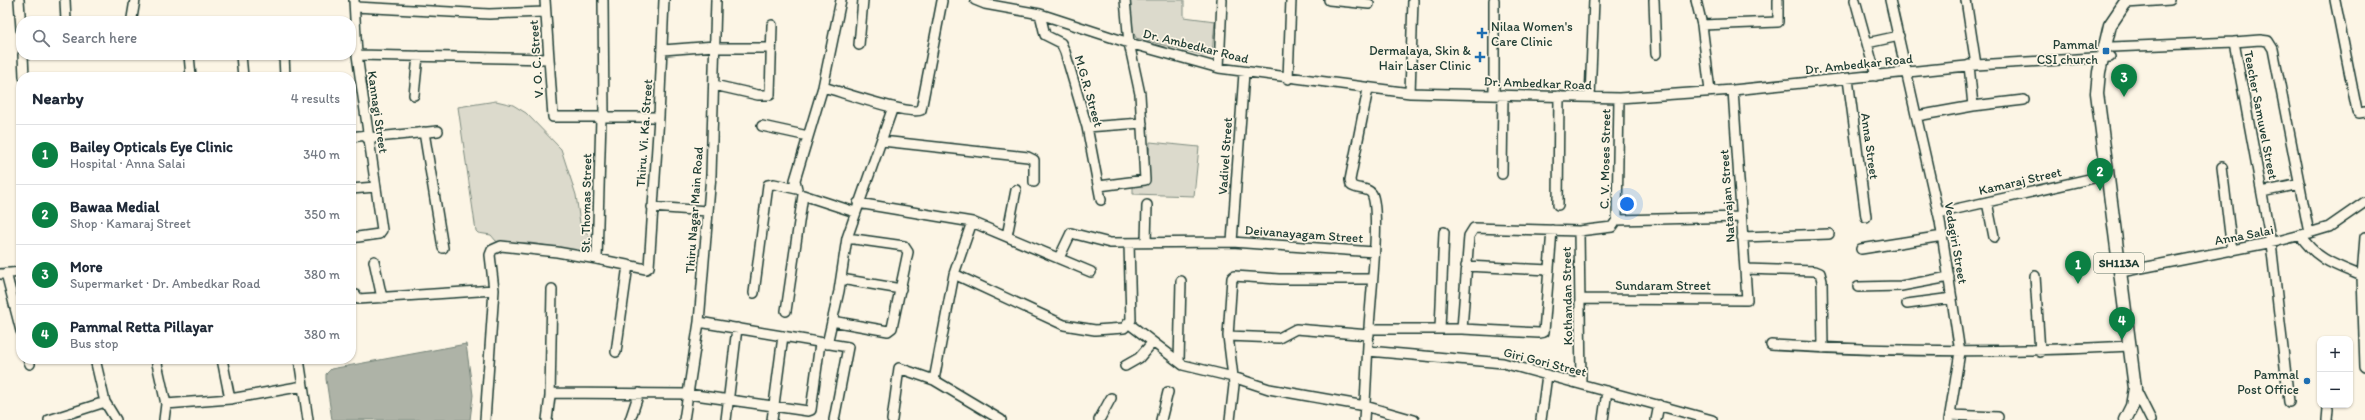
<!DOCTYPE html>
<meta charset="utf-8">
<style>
:root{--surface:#fff;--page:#f2f2f3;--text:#1f2937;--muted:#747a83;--line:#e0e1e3;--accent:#0b8043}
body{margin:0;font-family:Itim,sans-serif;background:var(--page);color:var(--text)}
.controls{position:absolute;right:12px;bottom:12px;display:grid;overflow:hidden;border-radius:8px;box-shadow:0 1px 3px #0004}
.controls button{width:36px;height:36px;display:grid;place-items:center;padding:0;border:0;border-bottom:1px solid var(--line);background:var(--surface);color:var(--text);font:20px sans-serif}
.you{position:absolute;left:1627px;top:204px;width:14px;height:14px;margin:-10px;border:3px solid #fff;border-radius:50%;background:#1a73e8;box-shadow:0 0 0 6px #1a73e833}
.badge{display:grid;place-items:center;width:26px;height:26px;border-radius:50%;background:var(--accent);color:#fff;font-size:13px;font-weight:700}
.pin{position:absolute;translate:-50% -33px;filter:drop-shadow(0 1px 2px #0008)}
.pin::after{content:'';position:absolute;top:21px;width:14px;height:12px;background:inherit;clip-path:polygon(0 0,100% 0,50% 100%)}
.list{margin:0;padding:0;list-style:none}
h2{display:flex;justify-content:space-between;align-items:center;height:52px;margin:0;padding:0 16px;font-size:17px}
h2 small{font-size:13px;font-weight:400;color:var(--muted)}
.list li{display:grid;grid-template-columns:26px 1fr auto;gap:12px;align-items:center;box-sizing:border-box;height:60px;padding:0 16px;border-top:1px solid var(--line)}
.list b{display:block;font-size:15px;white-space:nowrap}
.list p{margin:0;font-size:13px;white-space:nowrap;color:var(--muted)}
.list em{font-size:13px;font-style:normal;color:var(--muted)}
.icon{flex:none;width:22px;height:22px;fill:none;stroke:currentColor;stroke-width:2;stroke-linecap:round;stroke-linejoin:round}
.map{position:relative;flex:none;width:2365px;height:420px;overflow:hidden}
.search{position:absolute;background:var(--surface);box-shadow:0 1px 3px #0004;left:16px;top:16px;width:340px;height:44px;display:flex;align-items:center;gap:10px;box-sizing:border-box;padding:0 14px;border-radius:16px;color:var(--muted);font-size:15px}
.panel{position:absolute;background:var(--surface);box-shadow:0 1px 3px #0004;left:16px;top:72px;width:340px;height:292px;border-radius:16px}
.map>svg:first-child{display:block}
</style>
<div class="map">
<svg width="2365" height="420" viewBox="0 0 2365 420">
<rect width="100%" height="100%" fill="#fcf5e5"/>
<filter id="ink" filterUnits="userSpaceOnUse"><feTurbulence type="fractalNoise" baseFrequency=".025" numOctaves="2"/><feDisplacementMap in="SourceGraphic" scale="8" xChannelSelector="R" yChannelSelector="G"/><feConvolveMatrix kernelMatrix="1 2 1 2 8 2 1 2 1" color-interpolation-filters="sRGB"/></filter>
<g filter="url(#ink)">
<!-- green -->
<path fill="#dcdacc" stroke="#7e8c80" d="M 1130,0 L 1184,0 L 1184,17 L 1215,21 L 1212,53 L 1206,56 L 1136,38 L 1133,31 Z
M 496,101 L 513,105 L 526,113 L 561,149 L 576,195 L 580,223 L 593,242 L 593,246 L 585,252 L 530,243 L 502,243 L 496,241 L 491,235 L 478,233 L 476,231 L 458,107 Z
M 1150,142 L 1199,147 L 1194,196 L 1133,194 L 1133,186 L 1147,184 Z"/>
<!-- water -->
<path fill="#aeb3a7" stroke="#758479" d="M 466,344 L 473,395 L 470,420 L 332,420 L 326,379 L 326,374 L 331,369 Z"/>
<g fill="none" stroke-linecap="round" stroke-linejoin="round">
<!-- minor casing -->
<g stroke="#1f3d34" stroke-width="12">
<path id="minor" d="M 19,0 L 21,29
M 65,0 L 66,21
M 545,0 L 553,117 L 659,117
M 603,0 L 604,117
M 975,0 L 985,4 L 1040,14 L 1129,43 L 1219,68 L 1410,93 L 1619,98 L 1733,90 L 1976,65 L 2110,57
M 1329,0 L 1369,4
M 1654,0 L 1656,54
M 1696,0 L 1702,25 L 1710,91
M 1855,0 L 1876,76
M 1890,0 L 1940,221 L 1960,352 L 1949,420
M 1966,0 L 1976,65
M 2335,0 L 2357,111 L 2359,113 L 2365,112
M 2126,3 L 2170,0
M 355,7 L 489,14 L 545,12
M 1040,14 L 1045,35 L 1061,43 L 1065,52 L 1087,127 L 1101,200
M 132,18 L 135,0
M 1702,25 L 1778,22 L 1778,0
M 2234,42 L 2260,40 L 2268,41 L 2273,49 L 2309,233
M 1867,43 L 1899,36
M 859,45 L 863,0
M 2112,47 L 2234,42 L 2271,243 L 2289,402
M 715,48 L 771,48
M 663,50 L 715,46
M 23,55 L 24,77
M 189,55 L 191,77
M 241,55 L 243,77
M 284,55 L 285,77
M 357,55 L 548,59
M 1969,65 L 1973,106
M 1219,68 L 1222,0
M 1288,79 L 1291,0
M 1848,79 L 1866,217
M 714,85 L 758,95 L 770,95 L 772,25
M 823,87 C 839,91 910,116 921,110 L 942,1
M 1410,93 L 1413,0
M 1494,94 L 1494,0
M 414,95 L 418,56
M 1590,97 L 1594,0
M 1917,116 L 1973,106 L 2024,100
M 601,117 L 597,259 L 646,269 L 649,267 L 659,117 L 664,0
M 762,126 L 808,136
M 1087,127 L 1142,123
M 424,132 L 443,248
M 351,137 L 367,135
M 367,138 L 438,131
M 882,141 L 1028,157 L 1034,160 L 1034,182
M 2222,167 L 2232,251
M 1502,174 L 1503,95
M 1099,186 L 1145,180 L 1140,94 L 1129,43 L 1125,0
M 351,189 L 375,187
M 2262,192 L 2300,184
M 1987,202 L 1994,237
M 858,203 L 972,222 L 1091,272
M 1558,205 L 1559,96
M 652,207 L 707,211
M 1938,213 L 2107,175
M 1617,220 L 1741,217
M 1617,220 L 1619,98
M 1579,231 L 1581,384
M 2300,235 C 2317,260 2335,265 2362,276
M 1007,236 L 1016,190
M 1742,237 L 1829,234
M 2365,237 L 2362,276 L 2365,367
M 351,238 L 379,234 L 382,230 L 357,55 L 354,0
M 1146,242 L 1147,205
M 1232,242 L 1244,73
M 1861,249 L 1943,236
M 1059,258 L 1071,233 L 1110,243 L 1232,242 L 1374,252
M 374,261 L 382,298
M 1466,266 L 1549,270
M 1745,269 L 1815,271 L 1820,273 L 1822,281 L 1823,348
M 2121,272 L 2278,241 L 2309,233 L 2329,227 L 2365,202
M 6,273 L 21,331
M 0,274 L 21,272
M 954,274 L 1064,325 L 1095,330 L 1124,328 L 1131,320 L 1129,243
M 2035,276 L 2040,352
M 841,279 L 901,289
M 1858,287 L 1901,286 L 1949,277
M 754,293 L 768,185 L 774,184 L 797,189 L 795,180 L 823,87 L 841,0
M 351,295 L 356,295 L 358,299 L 494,290
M 1580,299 L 1747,300 L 1733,90
M 1907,304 L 1952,298
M 786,311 L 803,195 L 855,212
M 832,321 L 888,331 L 892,328 L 908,252 L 904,246 L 847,238
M 699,322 L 848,347 L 834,420
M 1128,323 L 1183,365 L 1233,377 L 1269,389 L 1365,406 L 1414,420
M 1369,329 L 1462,329 L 1539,333 L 1544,332 L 1552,230
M 1440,329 L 1444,232
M 1462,329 L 1469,236 L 1474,228 L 1579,231 L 1612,227 L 1617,220
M 1228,336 L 1279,338 L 1296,329 L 1369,335
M 827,344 L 839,291 L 847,238 L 893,107
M 1771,345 C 1891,352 2010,353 2130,346
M 1368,351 L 1503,363 L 1712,420
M 616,352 L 628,265
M 28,359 L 30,364
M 95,359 L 105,402 L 116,420
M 156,359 L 166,404 L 164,420
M 222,359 L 230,399
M 1179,361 L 1181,281
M 1125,366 L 1139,358 L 1152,343
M 934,380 L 1001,420
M 303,386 L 308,420
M 2135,388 L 2151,420
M 550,393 L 688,394 L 808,411 L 811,410 L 820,343
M 166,404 L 230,399 L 303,386 L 299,359
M 1950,415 L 1998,417
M 49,420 L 105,402
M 485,420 L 494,290 L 490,255 L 492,250 L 501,246 L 557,252 L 597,259
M 547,420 L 550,396 L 552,289
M 630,420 L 639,393
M 684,420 L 699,322 L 711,175 L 716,0
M 726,420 L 737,328
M 772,420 L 783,336
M 892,420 L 899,368 L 934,380 L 954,274 L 972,222
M 1099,420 L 1111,398
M 1161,420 L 1168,392
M 1230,420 L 1234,385 L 1228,336 L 1232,278 L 1234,276 L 1279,279 L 1372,279
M 1364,420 C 1366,389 1367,359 1369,328 C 1370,303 1381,212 1372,194 C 1368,187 1356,190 1351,185 L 1350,180 L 1368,89
M 1541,420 L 1547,375
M 1603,420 L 1607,391
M 1656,420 L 1659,405
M 2327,420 L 2328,409"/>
</g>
<!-- major casing -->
<g stroke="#1f3d34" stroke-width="15">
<path id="major" d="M 2125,420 L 2132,406 L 2135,388 L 2097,93 L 2099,72 L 2110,25 L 2127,0"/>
</g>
<!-- minor -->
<use href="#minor" stroke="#fcf5e5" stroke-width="9"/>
<!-- major -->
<use href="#major" stroke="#fcf5e5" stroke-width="12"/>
</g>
</g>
<!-- markers -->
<g fill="#1f6fb2" stroke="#fcf5e5" stroke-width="1.5">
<path d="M1480 27h4v4h4v4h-4v4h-4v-4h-4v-4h4z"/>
<rect x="2102" y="47" width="8" height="8" rx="2"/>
<path d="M1478 51h4v4h4v4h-4v4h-4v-4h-4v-4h4z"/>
<circle cx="2307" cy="381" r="4"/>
</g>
<g text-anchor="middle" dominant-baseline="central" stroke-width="3.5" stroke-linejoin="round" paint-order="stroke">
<!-- shield labels -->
<rect fill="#fcf5e5" stroke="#617469" stroke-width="1" x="2094" y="253" width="50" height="20" rx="3"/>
<g font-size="12" font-weight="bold" fill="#1f3d34">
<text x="2119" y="263">SH113A</text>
</g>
<!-- poi labels -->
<g font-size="13" fill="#1f3d34" stroke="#fcf5e5" text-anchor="end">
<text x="1491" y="26" text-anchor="start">Nilaa Women's<tspan x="1491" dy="15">Care Clinic</tspan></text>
<text x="2098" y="44">Pammal<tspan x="2098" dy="15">CSI church</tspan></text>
<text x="1471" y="50">Dermalaya, Skin &amp;<tspan x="1471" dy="15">Hair Laser Clinic</tspan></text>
<text x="2299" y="374">Pammal<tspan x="2299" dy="15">Post Office</tspan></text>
</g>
<!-- street labels -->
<g font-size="13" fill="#1f3d34" stroke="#fcf5e5">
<text transform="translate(1196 46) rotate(14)">Dr. Ambedkar Road</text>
<text transform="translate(536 59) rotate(-94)">V. O. C. Street</text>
<text transform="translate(1859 64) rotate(-6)">Dr. Ambedkar Road</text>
<text transform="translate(1538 83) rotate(2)">Dr. Ambedkar Road</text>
<text transform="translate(1089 91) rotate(74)">M.G.R. Street</text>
<text transform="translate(378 112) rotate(82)">Kannagi Street</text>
<text transform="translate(2261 115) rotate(79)">Teacher Samuvel Street</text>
<text transform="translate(644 133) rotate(-86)">Thiru. Vi. Ka. Street</text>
<text transform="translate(1870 146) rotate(82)">Anna Street</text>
<text transform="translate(1225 156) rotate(-86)">Vadivel Street</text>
<text transform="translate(1605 159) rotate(-89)">C. V. Moses Street</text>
<text transform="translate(2020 181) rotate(-13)">Kamaraj Street</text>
<text transform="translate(1727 196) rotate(-94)">Natarajan Street</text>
<text transform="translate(586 203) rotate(-89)">St. Thomas Street</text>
<text transform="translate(694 210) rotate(-86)">Thiru Nagar Main Road</text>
<text transform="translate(1304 234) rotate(4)">Deivanayagam Street</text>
<text transform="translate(2244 235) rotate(-11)">Anna Salai</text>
<text transform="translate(1956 243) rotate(80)">Vedagiri Street</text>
<text x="1663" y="285">Sundaram Street</text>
<text transform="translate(1567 296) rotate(-91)">Kothandan Street</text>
<text transform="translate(1545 362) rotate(14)">Giri Gori Street</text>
</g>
</g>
</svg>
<div class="controls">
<button>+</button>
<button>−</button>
</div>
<div class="you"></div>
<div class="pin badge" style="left:2078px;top:284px">1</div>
<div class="pin badge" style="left:2100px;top:191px">2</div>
<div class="pin badge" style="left:2124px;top:97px">3</div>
<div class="pin badge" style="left:2122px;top:340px">4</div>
<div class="search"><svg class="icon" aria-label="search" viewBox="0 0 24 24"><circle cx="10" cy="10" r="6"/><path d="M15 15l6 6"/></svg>Search here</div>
<section class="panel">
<h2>Nearby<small>4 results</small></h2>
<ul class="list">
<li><span class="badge">1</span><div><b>Bailey Opticals Eye Clinic</b><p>Hospital · Anna Salai</p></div><em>340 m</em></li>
<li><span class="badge">2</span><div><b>Bawaa Medial</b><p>Shop · Kamaraj Street</p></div><em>350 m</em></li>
<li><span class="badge">3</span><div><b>More</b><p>Supermarket · Dr. Ambedkar Road</p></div><em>380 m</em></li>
<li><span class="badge">4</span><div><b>Pammal Retta Pillayar</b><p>Bus stop</p></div><em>380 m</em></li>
</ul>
</section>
</div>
